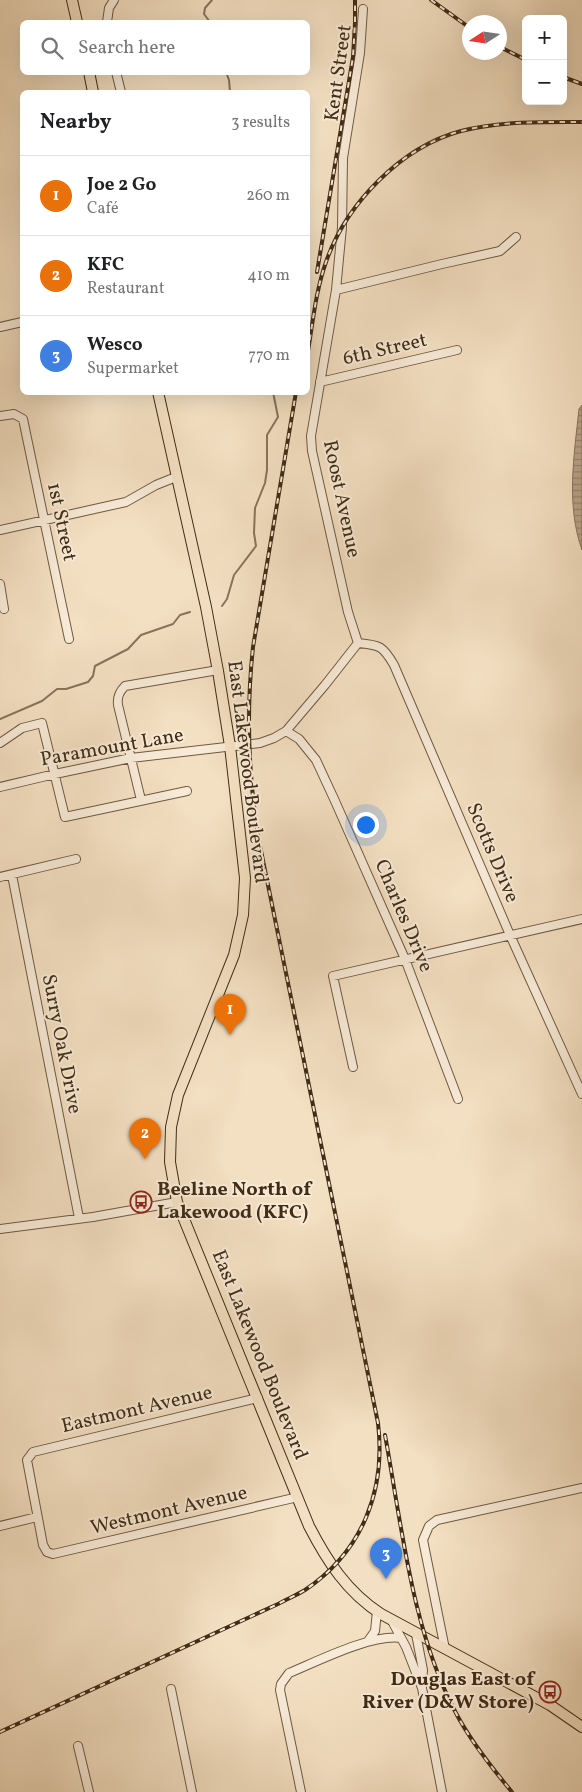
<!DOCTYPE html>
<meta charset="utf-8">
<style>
:root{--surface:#fff;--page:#f2f2f2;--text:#202124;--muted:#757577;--line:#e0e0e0;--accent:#7c3aed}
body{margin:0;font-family:Vollkorn,serif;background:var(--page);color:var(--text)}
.controls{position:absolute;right:15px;top:15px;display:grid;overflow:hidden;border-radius:8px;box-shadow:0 5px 20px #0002}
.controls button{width:45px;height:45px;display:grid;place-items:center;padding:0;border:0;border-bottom:1px solid var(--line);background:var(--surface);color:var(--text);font:25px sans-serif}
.compass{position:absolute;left:462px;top:15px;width:45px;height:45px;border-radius:50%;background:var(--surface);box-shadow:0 5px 20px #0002;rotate:258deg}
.you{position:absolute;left:365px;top:824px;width:18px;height:18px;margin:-12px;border:4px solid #fff;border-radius:50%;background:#1a73e8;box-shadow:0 0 0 8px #1a73e833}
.badge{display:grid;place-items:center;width:32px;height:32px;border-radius:50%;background:var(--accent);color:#fff;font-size:16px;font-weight:700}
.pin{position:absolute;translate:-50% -41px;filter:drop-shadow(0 1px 2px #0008)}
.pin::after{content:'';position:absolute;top:26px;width:18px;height:15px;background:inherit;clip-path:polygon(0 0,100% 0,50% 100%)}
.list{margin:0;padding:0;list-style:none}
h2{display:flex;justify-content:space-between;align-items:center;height:65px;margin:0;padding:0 20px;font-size:21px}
h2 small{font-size:16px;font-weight:400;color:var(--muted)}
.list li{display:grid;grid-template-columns:32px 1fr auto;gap:15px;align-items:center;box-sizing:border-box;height:80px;padding:0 20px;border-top:1px solid var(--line)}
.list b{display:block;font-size:19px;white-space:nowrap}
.list p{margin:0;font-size:16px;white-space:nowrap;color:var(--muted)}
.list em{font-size:16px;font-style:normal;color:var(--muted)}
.icon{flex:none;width:28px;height:28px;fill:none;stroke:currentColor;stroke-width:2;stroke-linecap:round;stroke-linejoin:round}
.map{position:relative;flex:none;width:582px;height:1792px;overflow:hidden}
.search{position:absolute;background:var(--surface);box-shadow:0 5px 20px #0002;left:20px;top:20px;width:290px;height:55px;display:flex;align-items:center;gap:12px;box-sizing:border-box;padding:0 18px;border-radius:8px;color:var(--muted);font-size:19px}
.panel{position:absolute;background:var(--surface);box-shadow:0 5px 20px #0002;left:20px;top:90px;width:290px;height:305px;border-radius:8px}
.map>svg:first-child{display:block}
</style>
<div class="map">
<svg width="582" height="1792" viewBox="0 0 582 1792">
<defs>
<pattern id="water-rules" width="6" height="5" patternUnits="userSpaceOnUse" patternTransform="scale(1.25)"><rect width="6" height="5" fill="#b7a287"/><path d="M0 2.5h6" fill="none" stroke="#96846d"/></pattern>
</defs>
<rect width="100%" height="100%" fill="#f3dfc1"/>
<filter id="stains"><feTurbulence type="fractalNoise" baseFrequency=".004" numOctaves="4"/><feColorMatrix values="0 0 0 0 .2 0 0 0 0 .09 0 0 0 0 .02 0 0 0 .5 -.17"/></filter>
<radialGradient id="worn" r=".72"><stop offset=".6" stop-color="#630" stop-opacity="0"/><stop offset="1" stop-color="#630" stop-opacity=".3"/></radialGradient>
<!-- water -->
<path fill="url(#water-rules)" stroke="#887359" d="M 582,405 L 582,550 C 566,505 574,456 579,409 Z"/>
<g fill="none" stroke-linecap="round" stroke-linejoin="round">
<!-- stream -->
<path stroke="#887359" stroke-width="2" d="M 210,22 L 204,14 L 205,8 L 212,0
M 226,72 L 229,80 L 230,92
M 222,606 L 227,599 L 234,575 L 256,546 L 254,533 L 255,508 L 265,483 L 267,470 L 267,435 L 278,417 L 273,392
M 0,719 L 42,701 L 57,689 L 66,689 L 88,682 L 93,676 L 95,666 L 128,649 L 141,635 L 173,624 L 180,615 L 190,612"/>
<!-- minor casing -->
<g stroke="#6e5940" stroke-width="10">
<path id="minor" d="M 107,22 L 109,8 L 114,0
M 116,72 L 121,92
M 336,290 L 342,227 L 343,158 L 360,53 L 363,9
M 0,327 L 22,322
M 320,382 L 457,350
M 0,416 L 14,414 L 23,419 L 69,639
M 0,530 L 126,502 L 156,485 L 176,477
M 0,584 L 4,609
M 358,643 C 380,645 383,646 394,665 L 510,935 L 582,1094
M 286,731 L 299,739 L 316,760 L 335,801 L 405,959 L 458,1099
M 0,743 L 22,728 L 42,723 L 65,817 L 187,791
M 0,787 L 55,774 L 131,758 L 260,743 L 274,738 L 286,731 L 325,685 L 358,643 L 348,612 L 312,451 L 311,436 L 336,290 L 442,264 L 500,251 L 516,237
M 141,800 L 118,705 C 117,697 119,692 125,686 L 218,670
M 12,875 L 79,1218
M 0,877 L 76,859
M 353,1067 L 333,976 L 582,919
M 0,1229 L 93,1217 L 177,1202
M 258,1398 L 33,1452 L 27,1460 L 43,1545 L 47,1552 L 53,1554 L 298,1497
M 0,1526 L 37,1517
M 392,1621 L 406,1647 L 422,1688 L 442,1792
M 416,1634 L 423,1670 L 422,1683
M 368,1641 L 375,1631 L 377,1611
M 445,1649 L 423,1540 L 429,1526 L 437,1520 L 582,1488
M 171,1689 L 192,1792
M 78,1746 L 89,1792
M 301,1792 L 280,1690 L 281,1684 L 289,1673 C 318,1661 371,1634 401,1638"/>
</g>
<!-- major casing -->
<g stroke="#422c15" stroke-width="12">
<path id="major" d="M 72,0 L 77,22
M 89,72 L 93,92
M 158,392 L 206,607 L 218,671 L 230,746 L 245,878 L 243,915 L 234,955 L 178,1095 L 171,1127 L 170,1162 L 177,1202 L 309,1526 C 327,1561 347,1592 381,1614 L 550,1705 L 582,1727"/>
</g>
<!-- minor -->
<use href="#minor" stroke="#f7ead7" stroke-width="8"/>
<!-- major -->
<use href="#major" stroke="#f3dfc1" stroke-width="10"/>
<!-- rail casing -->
<g stroke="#422c15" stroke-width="4">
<path id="rail" d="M 431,0 L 470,28
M 500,47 L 526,60
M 563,77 L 582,84
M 317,272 L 353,57 L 355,22 L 355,0
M 308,351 C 313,321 316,290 326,262 C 346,204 401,147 461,131 C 500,121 542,122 582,122
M 385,1435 C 402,1527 412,1632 457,1715 C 472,1743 492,1768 512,1792
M 0,1732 L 278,1604 C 287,1599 297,1595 305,1590 C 363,1551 386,1490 378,1423 L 259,841 C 248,776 246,713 253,647 L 296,392"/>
</g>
<!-- rail -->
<use href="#rail" stroke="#f7ead7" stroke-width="2" stroke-dasharray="5.5" stroke-linecap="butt"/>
</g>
<!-- icons -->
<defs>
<g id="bus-ring" transform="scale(1.125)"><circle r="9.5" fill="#f7ead7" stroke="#8f2418" stroke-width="1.5"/><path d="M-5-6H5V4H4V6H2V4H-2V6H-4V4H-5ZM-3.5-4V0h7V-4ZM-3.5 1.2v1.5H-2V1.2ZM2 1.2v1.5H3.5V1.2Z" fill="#8f2418"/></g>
</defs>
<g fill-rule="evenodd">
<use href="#bus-ring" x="141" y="1202"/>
<use href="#bus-ring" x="550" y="1692"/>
</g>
<g text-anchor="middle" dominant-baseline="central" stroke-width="4" stroke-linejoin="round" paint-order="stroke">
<!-- street labels -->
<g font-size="20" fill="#422c15" stroke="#f7ead7">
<text transform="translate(339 73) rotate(-82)">Kent Street</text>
<text transform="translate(385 350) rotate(-13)">6th Street</text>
<text transform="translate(341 499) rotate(78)">Roost Avenue</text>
<text transform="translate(61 522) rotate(78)">1st Street</text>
<text transform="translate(112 748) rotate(-10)">Paramount Lane</text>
<text transform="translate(247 772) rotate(83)">East Lakewood Boulevard</text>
<text transform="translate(492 853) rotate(67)">Scotts Drive</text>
<text transform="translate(403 916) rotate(67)">Charles Drive</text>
<text transform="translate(61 1044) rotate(79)">Surry Oak Drive</text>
<text transform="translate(259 1355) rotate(68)">East Lakewood Boulevard</text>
<text transform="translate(137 1410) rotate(-13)">Eastmont Avenue</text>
<text transform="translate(169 1511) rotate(-13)">Westmont Avenue</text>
</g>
<!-- poi labels -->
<g font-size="20" font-weight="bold" fill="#422c15" stroke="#f7ead7" text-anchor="start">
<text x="157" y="1190">Beeline North of<tspan x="157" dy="23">Lakewood (KFC)</tspan></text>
<text x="534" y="1680" text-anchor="end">Douglas East of<tspan x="534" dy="23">River (D&amp;W Store)</tspan></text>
</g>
</g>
<rect width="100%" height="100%" filter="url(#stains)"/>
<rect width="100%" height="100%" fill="url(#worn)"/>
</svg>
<div class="controls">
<button>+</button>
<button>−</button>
</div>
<svg class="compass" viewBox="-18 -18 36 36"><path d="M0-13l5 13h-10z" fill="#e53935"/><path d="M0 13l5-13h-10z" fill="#757577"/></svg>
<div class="you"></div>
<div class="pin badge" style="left:230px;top:1035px;background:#e8710a">1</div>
<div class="pin badge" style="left:145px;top:1159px;background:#e8710a">2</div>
<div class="pin badge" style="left:386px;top:1579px;background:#3f7fe0">3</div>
<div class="search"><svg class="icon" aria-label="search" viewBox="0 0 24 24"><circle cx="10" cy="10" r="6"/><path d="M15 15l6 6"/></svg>Search here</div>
<section class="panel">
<h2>Nearby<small>3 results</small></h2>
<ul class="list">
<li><span class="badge" style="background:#e8710a">1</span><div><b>Joe 2 Go</b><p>Café</p></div><em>260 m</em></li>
<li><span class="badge" style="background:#e8710a">2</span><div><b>KFC</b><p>Restaurant</p></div><em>410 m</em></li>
<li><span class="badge" style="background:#3f7fe0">3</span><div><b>Wesco</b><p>Supermarket</p></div><em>770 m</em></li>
</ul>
</section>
</div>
